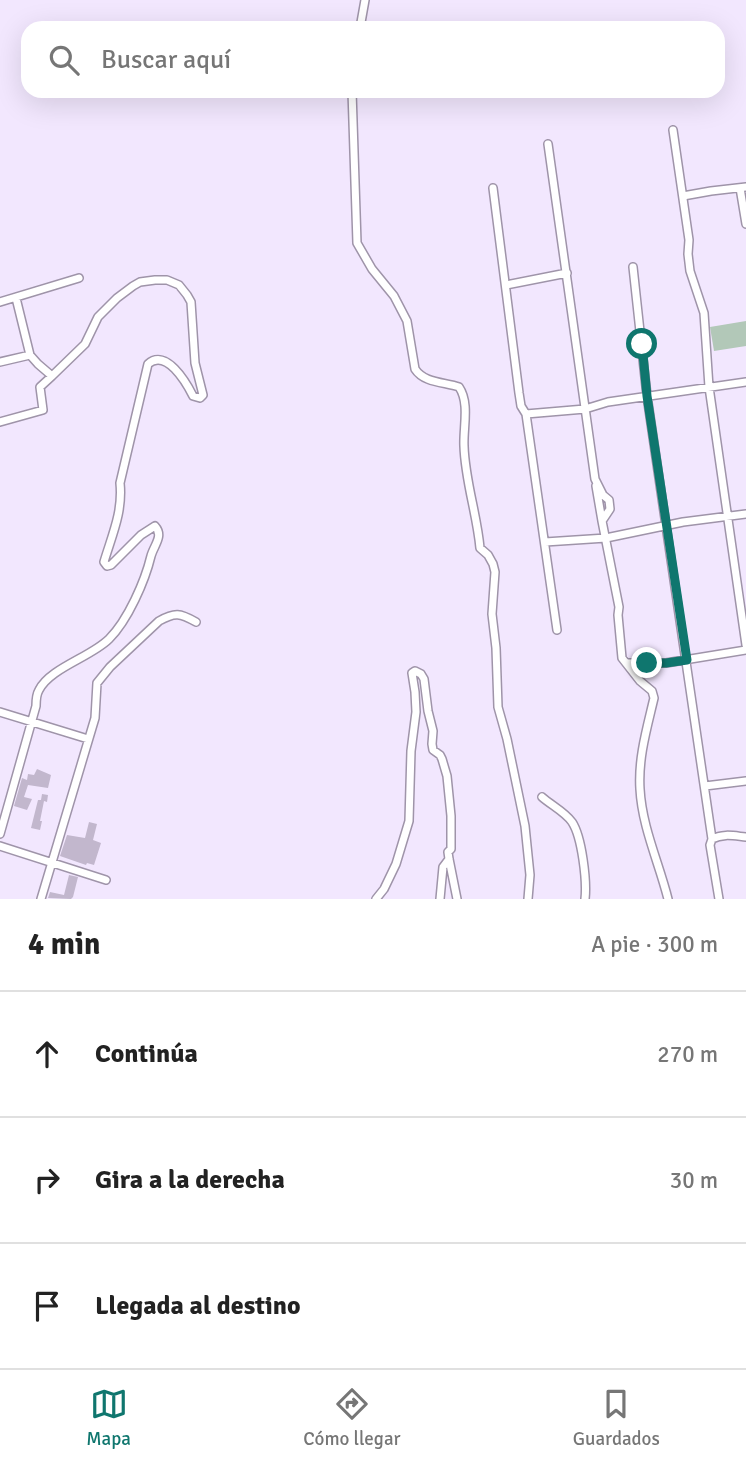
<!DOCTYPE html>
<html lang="es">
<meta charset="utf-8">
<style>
:root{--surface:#fff;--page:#f6f6f6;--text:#222;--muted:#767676;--line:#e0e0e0;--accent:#0f766e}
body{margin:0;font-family:Signika,sans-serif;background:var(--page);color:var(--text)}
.stop{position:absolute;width:21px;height:21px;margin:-16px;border:5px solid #0f766e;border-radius:50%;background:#fff}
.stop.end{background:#0f766e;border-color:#fff;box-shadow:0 2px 7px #0008}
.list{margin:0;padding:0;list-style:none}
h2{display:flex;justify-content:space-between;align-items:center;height:91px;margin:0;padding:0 28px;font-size:30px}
h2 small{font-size:23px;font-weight:400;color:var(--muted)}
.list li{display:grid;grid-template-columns:46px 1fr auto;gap:21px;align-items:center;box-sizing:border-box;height:126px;padding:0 28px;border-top:2px solid var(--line)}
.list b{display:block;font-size:26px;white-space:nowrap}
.list em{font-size:23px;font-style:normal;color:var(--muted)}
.icon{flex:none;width:38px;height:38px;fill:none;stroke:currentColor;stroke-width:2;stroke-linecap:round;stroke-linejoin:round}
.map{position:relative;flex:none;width:746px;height:899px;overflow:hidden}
.search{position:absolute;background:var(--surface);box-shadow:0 7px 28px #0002;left:21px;right:21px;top:21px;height:77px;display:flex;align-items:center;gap:18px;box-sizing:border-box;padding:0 24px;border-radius:21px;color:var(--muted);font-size:26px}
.sheet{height:469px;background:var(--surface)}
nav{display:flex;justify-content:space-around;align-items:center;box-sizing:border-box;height:98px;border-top:2px solid var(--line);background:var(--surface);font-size:19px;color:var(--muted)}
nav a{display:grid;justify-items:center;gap:4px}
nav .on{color:var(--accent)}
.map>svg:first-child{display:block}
</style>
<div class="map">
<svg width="746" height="899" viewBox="0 0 746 899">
<rect width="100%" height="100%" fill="#f2e7fe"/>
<!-- green -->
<path fill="#b2c8b8" d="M 746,321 L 746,346 L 714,351 L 710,327 Z"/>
<!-- building -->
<path fill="#c2b7cd" d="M 37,769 L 51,775 L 48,788 L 28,785 L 24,797 L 32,799 L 27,810 L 14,806 L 22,778 L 27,780 L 28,774 L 34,775 Z
M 42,794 L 48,795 L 47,802 L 44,801 L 40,821 L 42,821 L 40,830 L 31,828 L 38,800 L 41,800 Z
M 89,822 L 97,824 L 93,840 L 101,843 L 94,865 L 87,863 L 86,865 L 60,856 L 67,835 L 85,838 Z
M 69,875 L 78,877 L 73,897 L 71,899 L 48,898 L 50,892 L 64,895 Z"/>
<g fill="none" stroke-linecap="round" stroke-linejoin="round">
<!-- minor casing -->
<g stroke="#9f94a9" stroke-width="10">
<path id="minor" d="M 360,28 L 365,0
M 352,91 L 357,243 L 372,269 L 394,296 L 407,321 L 415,369 C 424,383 444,382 459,387 C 470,403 463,428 464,446 C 465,481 477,514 480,548 L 488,555 L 493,564 L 495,572 L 492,614 L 496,648 L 498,707 L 507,739 L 525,826 L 530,875 L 528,899
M 673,130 L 689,240 L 688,254 L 690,271 L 704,313 L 709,387 L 746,645
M 548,144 L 595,479 L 603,495 L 609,500 L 610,509 L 602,521 L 619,607 L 618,615 L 622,658 L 640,681 L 652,691 L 654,698 C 647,728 638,758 640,789 C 642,827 659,863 668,899
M 493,188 L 519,393 L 521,406 L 526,414 L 557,630
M 740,188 L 746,224
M 683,196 L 711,191 L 746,187
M 633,267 L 647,396 L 712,839 L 710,845 L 719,899
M 506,285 L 567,273
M 0,302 L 79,278
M 0,362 L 30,355
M 526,414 L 585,409 L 608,402 L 746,382
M 0,422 L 43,410 L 40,387 L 52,376 L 38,364 L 30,355 L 16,298
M 596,486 L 602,521
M 545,542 L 606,538 L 683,522 L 746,514
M 628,663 L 666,663 L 746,650
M 0,712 L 88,739
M 705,786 L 746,781
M 542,797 C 551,805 565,812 572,822 C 582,837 587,881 585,899
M 0,834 L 36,706 C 36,700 36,695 39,690 C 50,668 91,657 109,639 C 128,620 145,581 151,556 C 154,545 164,536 155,526 L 141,535 L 111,565 L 107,566 L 104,562 C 112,535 123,512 120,483 L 148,364 C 166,348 186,382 193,396 L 200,398 L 203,395 L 195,363 L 191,302 L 187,295 L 179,285 L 167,280 L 155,280 L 140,282 L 133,286 L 117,298 L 98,317 L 85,344 L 52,376
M 712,839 C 723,833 735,836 746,837
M 0,846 L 106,880
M 41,899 L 95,718 L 97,683 L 110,667 L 159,621 C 175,612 180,613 196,622
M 376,899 L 384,889 L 396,864 L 409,821 L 411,751 L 416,712 L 415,692 L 412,673 L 415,671 L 421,674 L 424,679 L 428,711 L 433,731 L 432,744 L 433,750 L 440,755 L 442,759 L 447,776 L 451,816 L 451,849 L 448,852 L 449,859 L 457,899
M 440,899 L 443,867 L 449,859"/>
</g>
<!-- minor -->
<use href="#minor" stroke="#fff" stroke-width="7"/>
</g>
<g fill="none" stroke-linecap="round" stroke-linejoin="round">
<!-- route -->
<path stroke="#0f766e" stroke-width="9" d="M 642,344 L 647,396 L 687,660 L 666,663 L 647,663"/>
</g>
</svg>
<div class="stop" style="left:642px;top:344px"></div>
<div class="stop end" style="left:647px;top:663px"></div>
<div class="search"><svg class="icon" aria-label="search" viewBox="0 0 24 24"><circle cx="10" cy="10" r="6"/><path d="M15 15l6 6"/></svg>Buscar aquí</div>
</div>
<section class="sheet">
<h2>4 min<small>A pie · 300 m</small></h2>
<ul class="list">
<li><svg class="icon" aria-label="ahead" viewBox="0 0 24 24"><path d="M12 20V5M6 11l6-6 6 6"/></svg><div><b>Continúa</b></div><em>270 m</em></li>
<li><svg class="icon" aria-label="right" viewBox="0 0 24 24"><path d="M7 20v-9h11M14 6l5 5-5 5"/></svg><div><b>Gira a la derecha</b></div><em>30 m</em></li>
<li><svg class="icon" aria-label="arrive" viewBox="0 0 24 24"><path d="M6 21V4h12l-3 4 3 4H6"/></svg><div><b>Llegada al destino</b></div></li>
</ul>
</section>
<nav>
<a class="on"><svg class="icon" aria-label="map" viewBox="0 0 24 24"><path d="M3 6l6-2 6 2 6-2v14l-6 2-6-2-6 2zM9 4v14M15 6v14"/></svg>Mapa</a>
<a><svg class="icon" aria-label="directions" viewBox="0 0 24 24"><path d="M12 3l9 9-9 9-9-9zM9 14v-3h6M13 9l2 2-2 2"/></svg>Cómo llegar</a>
<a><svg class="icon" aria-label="saved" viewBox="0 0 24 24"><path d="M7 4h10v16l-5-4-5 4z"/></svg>Guardados</a>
</nav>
